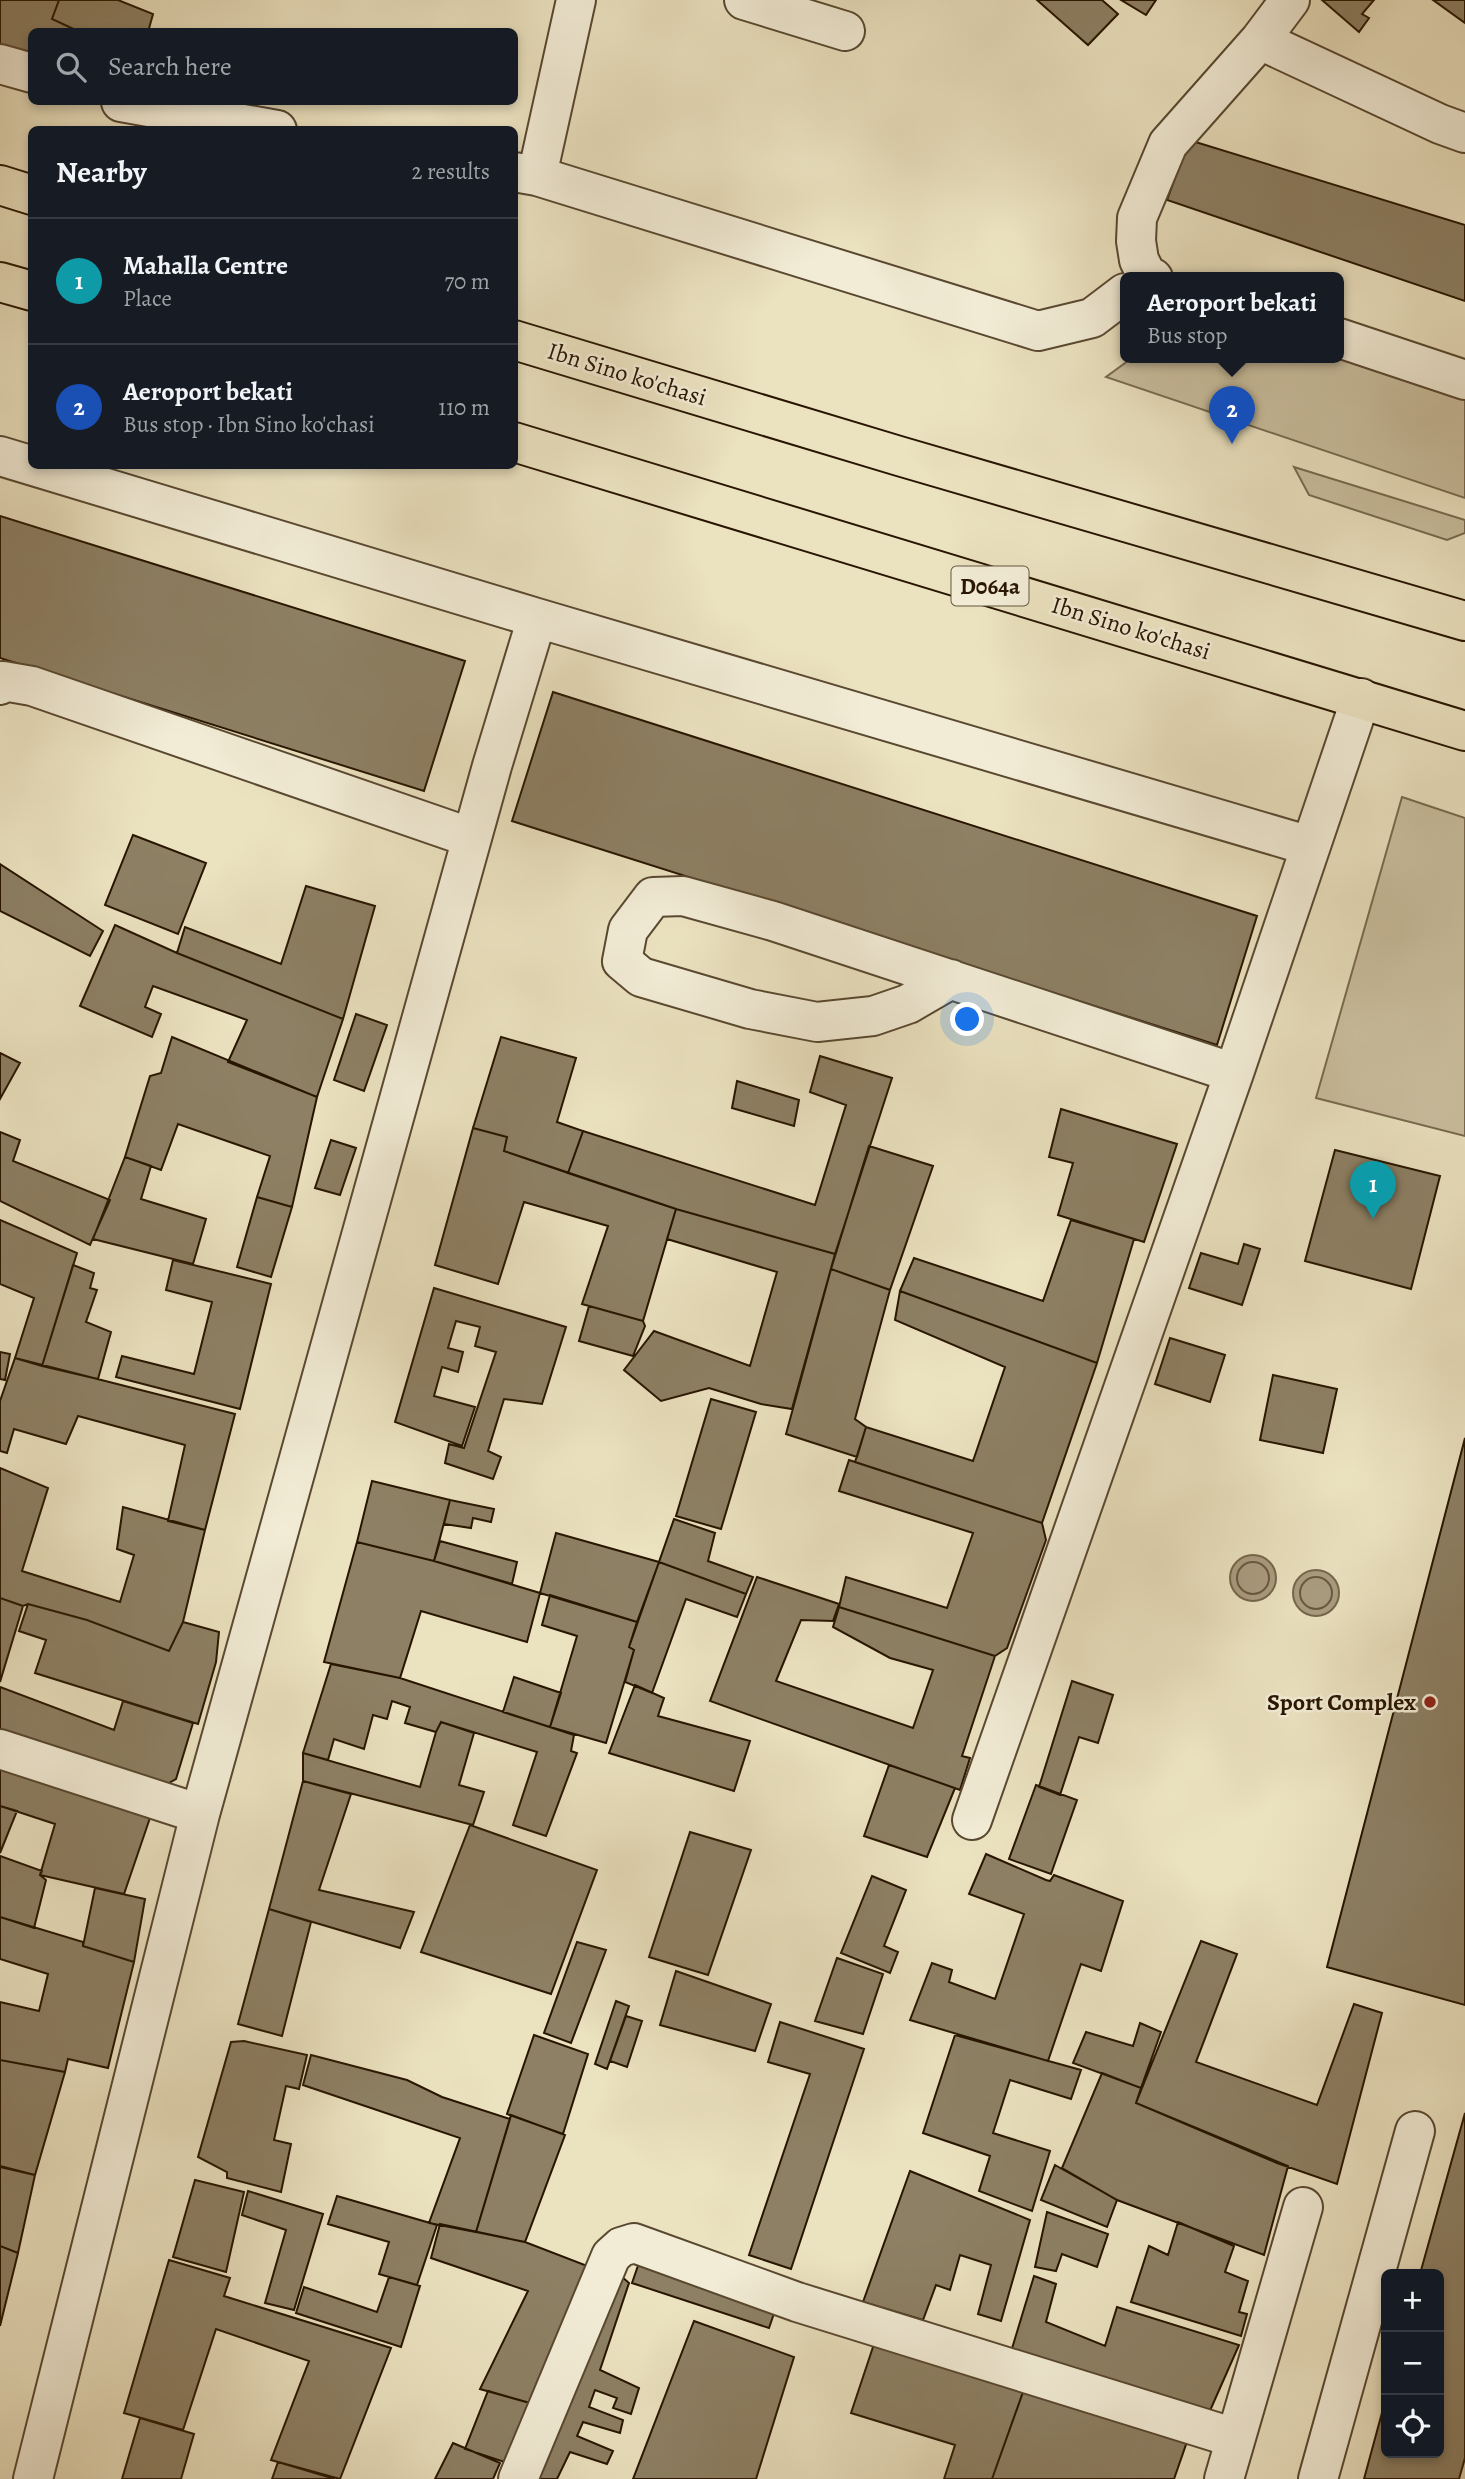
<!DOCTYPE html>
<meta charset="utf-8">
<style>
:root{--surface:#171b24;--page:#20242c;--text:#f1f3f6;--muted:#9ea1a6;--line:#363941;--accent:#0f766e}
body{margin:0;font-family:Alegreya,serif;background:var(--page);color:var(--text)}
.controls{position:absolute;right:21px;bottom:21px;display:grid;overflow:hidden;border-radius:10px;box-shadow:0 4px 10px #0003}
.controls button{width:63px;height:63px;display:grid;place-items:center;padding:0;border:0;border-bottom:2px solid var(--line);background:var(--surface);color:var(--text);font:35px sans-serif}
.you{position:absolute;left:968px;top:1020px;width:24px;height:24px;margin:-18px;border:5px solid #fff;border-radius:50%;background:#1a73e8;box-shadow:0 0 0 10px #1a73e833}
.badge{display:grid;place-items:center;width:46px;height:46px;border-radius:50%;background:var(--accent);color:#fff;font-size:23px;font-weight:700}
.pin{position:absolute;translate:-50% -58px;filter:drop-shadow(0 2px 4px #0008)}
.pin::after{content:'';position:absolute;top:37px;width:24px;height:21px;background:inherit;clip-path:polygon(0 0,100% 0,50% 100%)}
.popup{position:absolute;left:1120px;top:272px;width:224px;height:91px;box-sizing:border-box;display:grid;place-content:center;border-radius:10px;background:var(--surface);filter:drop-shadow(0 2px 5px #0005);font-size:23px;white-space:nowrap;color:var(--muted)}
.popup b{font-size:26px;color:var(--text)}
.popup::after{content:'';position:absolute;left:50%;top:100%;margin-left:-14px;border:14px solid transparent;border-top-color:var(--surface)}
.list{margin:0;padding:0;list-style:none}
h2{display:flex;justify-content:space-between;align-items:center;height:91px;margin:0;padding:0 28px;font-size:30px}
h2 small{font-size:23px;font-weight:400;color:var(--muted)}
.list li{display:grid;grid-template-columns:46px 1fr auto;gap:21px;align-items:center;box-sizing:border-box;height:126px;padding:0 28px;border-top:2px solid var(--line)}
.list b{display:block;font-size:26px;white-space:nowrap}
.list p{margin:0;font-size:23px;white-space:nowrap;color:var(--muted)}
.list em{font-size:23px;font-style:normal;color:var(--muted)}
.icon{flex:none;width:38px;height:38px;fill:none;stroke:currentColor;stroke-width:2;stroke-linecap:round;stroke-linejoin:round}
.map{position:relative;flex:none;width:1465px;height:2479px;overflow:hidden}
.search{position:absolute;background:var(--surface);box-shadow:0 4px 10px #0003;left:28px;top:28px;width:490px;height:77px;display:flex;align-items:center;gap:18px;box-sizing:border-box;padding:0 24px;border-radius:10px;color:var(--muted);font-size:26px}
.panel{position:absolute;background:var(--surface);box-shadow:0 4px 10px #0003;left:28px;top:126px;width:490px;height:343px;border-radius:10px}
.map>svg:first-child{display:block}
</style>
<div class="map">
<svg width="1465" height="2479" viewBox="0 0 1465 2479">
<rect width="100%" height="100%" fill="#ebe2c0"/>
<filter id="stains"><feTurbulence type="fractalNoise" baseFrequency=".00286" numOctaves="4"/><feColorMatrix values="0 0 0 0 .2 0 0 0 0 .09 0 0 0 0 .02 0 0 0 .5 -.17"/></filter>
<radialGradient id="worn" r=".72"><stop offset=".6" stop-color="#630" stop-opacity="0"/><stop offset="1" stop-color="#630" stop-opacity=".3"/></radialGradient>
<!-- green -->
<path fill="#cabf9f" stroke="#796a50" stroke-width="2" d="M 1339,354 L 1465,397 L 1465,498 L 1106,377 L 1132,358 L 1339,358 Z
M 1294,467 L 1465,520 L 1465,533 L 1447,540 L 1309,495 Z
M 1402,797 L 1465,818 L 1465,1136 L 1316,1098 Z"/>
<!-- water -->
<path fill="#a99c7f" stroke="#75664c" stroke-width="2" d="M1230 1578a23 23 0 1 1 46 0a23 23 0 1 1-46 0Z
M1293 1593a23 23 0 1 1 46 0a23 23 0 1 1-46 0Z"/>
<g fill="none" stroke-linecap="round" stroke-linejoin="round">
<!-- shore -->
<path stroke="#685840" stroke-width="2" d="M1237 1578a16 16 0 1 1 32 0a16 16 0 1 1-32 0Z
M1300 1593a16 16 0 1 1 32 0a16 16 0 1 1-32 0Z"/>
</g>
<!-- building -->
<path fill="#8d8064" stroke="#281500" stroke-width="2" d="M 0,0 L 59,0 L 52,19 L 80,32 L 32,32 L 32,57 L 0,47 Z
M 59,0 L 118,0 L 153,14 L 148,32 L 80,32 L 52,19 Z
M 1037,0 L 1102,0 L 1118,14 L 1088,45 Z
M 1121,0 L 1156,0 L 1146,15 Z
M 1322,0 L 1374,0 L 1362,14 L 1369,18 L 1359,32 Z
M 1433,0 L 1465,0 L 1465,23 Z
M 1189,140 L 1465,225 L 1465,301 L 1167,200 Z
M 0,516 L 465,661 L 424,791 L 0,658 Z
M 553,692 L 1257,916 L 1217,1045 L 512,821 Z
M 133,835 L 206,863 L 178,934 L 105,905 Z
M 0,864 L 103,931 L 90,956 L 0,911 Z
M 306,886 L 375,906 L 343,1019 L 177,953 L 185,927 L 281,964 Z
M 115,925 L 177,953 L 343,1019 L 317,1097 L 228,1062 L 247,1020 L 153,986 L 145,1007 L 161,1014 L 152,1037 L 80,1006 Z
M 356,1014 L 387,1025 L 364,1091 L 334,1080 Z
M 172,1037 L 317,1097 L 292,1207 L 257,1197 L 270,1156 L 178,1124 L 161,1170 L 125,1157 L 150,1076 L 161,1073 Z
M 501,1037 L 576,1058 L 557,1122 L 583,1131 L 568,1173 L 504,1151 L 507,1137 L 473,1128 Z
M 0,1053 L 20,1063 L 0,1099 Z
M 820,1056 L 892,1078 L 835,1254 L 676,1209 L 568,1173 L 583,1131 L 815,1205 L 846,1105 L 810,1092 Z
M 737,1081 L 799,1100 L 794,1126 L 732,1108 Z
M 1061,1109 L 1177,1144 L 1144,1242 L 1058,1215 L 1073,1163 L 1049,1157 Z
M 473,1128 L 507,1137 L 504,1151 L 676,1209 L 643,1321 L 582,1304 L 608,1226 L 524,1202 L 498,1284 L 435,1265 Z
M 0,1132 L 20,1140 L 13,1161 L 110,1200 L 90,1245 L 0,1201 Z
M 331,1140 L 356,1148 L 340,1195 L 315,1188 Z
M 869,1146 L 933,1166 L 890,1290 L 831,1269 Z
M 1335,1150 L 1440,1176 L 1411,1289 L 1305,1261 Z
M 125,1157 L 151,1166 L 141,1199 L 206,1219 L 193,1264 L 93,1239 Z
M 257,1197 L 292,1207 L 271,1277 L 237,1267 Z
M 676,1209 L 835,1254 L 792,1409 L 761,1404 L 709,1388 L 661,1401 L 624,1370 L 654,1331 L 750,1366 L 777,1272 L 667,1239 Z
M 0,1220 L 77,1253 L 42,1366 L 15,1358 L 34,1298 L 0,1284 Z
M 1071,1220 L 1134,1239 L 1097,1363 L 900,1291 L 914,1258 L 1043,1301 Z
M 1244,1244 L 1260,1249 L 1242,1305 L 1189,1288 L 1201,1253 L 1238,1264 Z
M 173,1260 L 271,1284 L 240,1409 L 116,1377 L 122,1356 L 194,1374 L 212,1302 L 166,1290 Z
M 73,1265 L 94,1273 L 90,1288 L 97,1290 L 86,1322 L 111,1332 L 98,1379 L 42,1366 Z
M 831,1269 L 890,1290 L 855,1419 L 866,1427 L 857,1457 L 786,1434 Z
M 434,1288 L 566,1327 L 542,1404 L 504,1399 L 488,1451 L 501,1457 L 493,1479 L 445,1463 L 449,1444 L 464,1448 L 496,1352 L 475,1346 L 480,1327 L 456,1321 L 448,1348 L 463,1352 L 458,1372 L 442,1367 L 434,1396 L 475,1407 L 462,1446 L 395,1422 Z
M 900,1291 L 1097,1363 L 1042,1523 L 855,1462 L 866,1427 L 973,1461 L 1005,1367 L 895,1320 Z
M 589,1306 L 643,1321 L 645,1326 L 633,1356 L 579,1341 Z
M 1170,1338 L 1225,1355 L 1210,1402 L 1155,1384 Z
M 0,1352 L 10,1354 L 5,1380 L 0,1379 Z
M 15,1358 L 235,1414 L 205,1530 L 168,1521 L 185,1445 L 78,1416 L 66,1444 L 14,1429 L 7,1453 L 0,1451 L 0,1401 Z
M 1273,1375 L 1337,1389 L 1323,1453 L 1260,1440 Z
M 711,1399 L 756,1412 L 721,1529 L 676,1516 Z
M 1465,1438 L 1465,2005 L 1327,1967 Z
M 849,1460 L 1042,1523 L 1046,1540 L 1007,1648 L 995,1656 L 839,1607 L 846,1577 L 947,1608 L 973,1533 L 839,1491 Z
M 0,1468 L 48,1488 L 22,1571 L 120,1602 L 134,1555 L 117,1549 L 123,1507 L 205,1530 L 183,1622 L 169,1651 L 87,1620 L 28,1604 L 23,1606 L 0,1598 Z
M 372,1481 L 450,1500 L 434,1561 L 357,1542 Z
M 450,1500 L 494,1509 L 491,1522 L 473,1518 L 471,1528 L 444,1524 Z
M 674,1519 L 715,1533 L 708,1561 L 753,1577 L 746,1594 L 659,1562 Z
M 556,1533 L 659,1562 L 637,1622 L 540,1593 Z
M 440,1541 L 517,1562 L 512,1584 L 434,1561 Z
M 357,1542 L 434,1561 L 540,1593 L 527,1642 L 421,1611 L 400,1678 L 324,1662 Z
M 659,1562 L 746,1594 L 737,1617 L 686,1599 L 652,1693 L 625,1682 L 634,1650 L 629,1647 Z
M 757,1577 L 839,1604 L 833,1621 L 801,1620 L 776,1681 L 913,1728 L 933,1670 L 890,1658 L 833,1627 L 839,1607 L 995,1656 L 962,1756 L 970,1758 L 960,1790 L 710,1701 Z
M 550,1595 L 637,1622 L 629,1647 L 634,1650 L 606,1743 L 550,1727 L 577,1636 L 542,1625 Z
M 0,1598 L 23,1606 L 0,1682 Z
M 28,1604 L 87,1620 L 169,1651 L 183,1622 L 219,1632 L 216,1662 L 198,1724 L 35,1673 L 46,1640 L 19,1631 Z
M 331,1664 L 400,1678 L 574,1735 L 571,1751 L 577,1753 L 546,1836 L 513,1825 L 537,1752 L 441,1722 L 436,1732 L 405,1723 L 410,1707 L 392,1701 L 387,1719 L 373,1715 L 364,1749 L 334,1739 L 328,1760 L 303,1753 Z
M 514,1677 L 561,1693 L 550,1727 L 503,1712 Z
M 1072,1681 L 1113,1695 L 1098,1743 L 1079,1737 L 1060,1795 L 1039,1787 Z
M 635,1685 L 664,1698 L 658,1716 L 750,1741 L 734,1791 L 609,1753 Z
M 0,1687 L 114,1730 L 123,1701 L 193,1723 L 176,1779 L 158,1789 L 0,1734 Z
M 441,1722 L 474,1733 L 459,1785 L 484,1792 L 473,1825 L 303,1781 L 303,1753 L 420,1787 L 436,1732 Z
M 0,1765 L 152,1812 L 124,1894 L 40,1875 L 55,1824 L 0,1806 Z
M 889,1765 L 955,1788 L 927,1857 L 864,1836 Z
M 303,1781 L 351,1794 L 319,1890 L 414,1912 L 400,1948 L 269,1909 Z
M 1036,1785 L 1077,1800 L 1051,1874 L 1009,1859 Z
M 0,1806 L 17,1811 L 0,1853 Z
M 470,1825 L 597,1870 L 551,1994 L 421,1952 Z
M 690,1832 L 751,1850 L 708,1975 L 649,1957 Z
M 986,1854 L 1046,1880 L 1050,1881 L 1054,1875 L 1123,1901 L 1101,1971 L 1081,1964 L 1048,2061 L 910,2020 L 932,1963 L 952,1970 L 949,1982 L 995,1999 L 1024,1914 L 969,1894 Z
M 0,1856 L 42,1871 L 40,1875 L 46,1880 L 34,1928 L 0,1917 Z
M 872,1876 L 906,1890 L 884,1946 L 898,1952 L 890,1973 L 841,1953 Z
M 95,1888 L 145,1899 L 134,1962 L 83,1946 Z
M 269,1909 L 311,1922 L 282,2036 L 238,2024 Z
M 0,1917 L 83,1942 L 83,1946 L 134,1962 L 108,2068 L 68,2059 L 65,2072 L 0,2060 L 0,2002 L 39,2011 L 48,1974 L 0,1959 Z
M 1201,1941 L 1237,1954 L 1196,2062 L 1317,2105 L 1354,2004 L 1382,2013 L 1337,2184 L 1277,2163 L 1136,2103 Z
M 577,1942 L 606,1950 L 571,2043 L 544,2033 Z
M 837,1958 L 883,1974 L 863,2034 L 815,2021 Z
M 676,1971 L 771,2004 L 755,2051 L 660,2025 Z
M 616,2001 L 629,2006 L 607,2069 L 595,2064 Z
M 626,2016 L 642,2021 L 627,2067 L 610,2061 Z
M 780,2022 L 864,2049 L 791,2269 L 749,2255 L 810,2074 L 768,2062 Z
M 1140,2023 L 1161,2032 L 1141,2088 L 1073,2063 L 1086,2032 L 1133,2046 Z
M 534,2035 L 588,2054 L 563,2134 L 507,2114 Z
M 955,2035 L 1081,2070 L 1071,2099 L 1010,2080 L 993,2133 L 1050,2151 L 1032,2211 L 979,2191 L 990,2156 L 923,2133 Z
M 244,2041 L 307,2055 L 299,2089 L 286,2086 L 274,2140 L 291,2144 L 281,2192 L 227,2178 L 227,2172 L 198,2157 L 231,2042 Z
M 311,2055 L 407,2080 L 442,2097 L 510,2119 L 476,2232 L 429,2223 L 460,2138 L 303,2085 Z
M 0,2060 L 65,2072 L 35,2175 L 0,2167 Z
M 1102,2073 L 1141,2088 L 1136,2103 L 1288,2166 L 1264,2255 L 1117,2200 L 1062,2168 Z
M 1465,2113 L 1465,2458 L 1459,2479 L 1364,2479 L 1386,2398 L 1386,2453 L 1439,2453 L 1439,2274 L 1420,2274 Z
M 511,2115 L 565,2135 L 525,2242 L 476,2232 Z
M 1055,2165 L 1117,2200 L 1107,2227 L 1041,2200 Z
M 0,2166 L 35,2175 L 18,2253 L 0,2246 Z
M 910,2171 L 1030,2220 L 1001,2321 L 978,2314 L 991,2265 L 960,2255 L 950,2290 L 936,2285 L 923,2320 L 863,2302 Z
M 195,2180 L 244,2192 L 226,2272 L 173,2257 Z
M 248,2191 L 323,2214 L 294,2310 L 265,2303 L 286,2230 L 242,2215 Z
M 337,2196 L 437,2225 L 417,2285 L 379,2274 L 389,2242 L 328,2224 Z
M 1047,2212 L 1108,2234 L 1097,2267 L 1062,2254 L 1056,2271 L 1035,2267 Z
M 1178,2222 L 1234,2246 L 1225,2272 L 1248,2281 L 1239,2312 L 1247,2314 L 1241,2336 L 1131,2302 L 1149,2246 L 1168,2255 Z
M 440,2224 L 525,2242 L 590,2267 L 537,2405 L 480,2389 L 528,2291 L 431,2258 Z
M 0,2246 L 18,2253 L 0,2326 Z
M 642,2254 L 779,2299 L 769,2328 L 632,2283 Z
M 169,2260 L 230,2278 L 224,2296 L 391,2348 L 340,2479 L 271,2460 L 309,2361 L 216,2329 L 183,2430 L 124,2413 Z
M 612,2268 L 629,2283 L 600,2370 L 639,2388 L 631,2414 L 613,2408 L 617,2398 L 595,2390 L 589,2407 L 623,2420 L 620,2433 L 583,2422 L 577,2436 L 613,2451 L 607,2464 L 570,2452 L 557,2479 L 523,2479 Z
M 1034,2276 L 1056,2284 L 1046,2322 L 1105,2346 L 1117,2307 L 1239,2345 L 1205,2422 L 1010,2355 Z
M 389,2277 L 420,2286 L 401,2347 L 296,2313 L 304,2287 L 377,2312 Z
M 694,2321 L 794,2357 L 756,2479 L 633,2479 Z
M 878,2332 L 1028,2378 L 992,2479 L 944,2479 L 955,2445 L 851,2413 Z
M 1028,2378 L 1190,2433 L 1174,2479 L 992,2479 Z
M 488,2391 L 537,2405 L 514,2465 L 465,2449 Z
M 140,2418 L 194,2434 L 181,2479 L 122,2479 Z
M 453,2443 L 500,2463 L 493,2479 L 435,2479 Z
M 278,2462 L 335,2479 L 272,2479 Z"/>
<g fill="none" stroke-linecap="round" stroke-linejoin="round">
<!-- minor casing -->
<g stroke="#594830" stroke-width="42">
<path id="minor" d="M 744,0 L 845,31
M 1260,40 L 1440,124 L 1465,133
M 0,64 L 32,73
M 121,102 L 277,130
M 514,172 L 537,176 L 576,0
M 537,176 L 1038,331 L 1092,318 L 1125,293
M 1153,278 L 1147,276 L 1139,260 L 1136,241 L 1137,218 L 1168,144 L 1260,40 L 1290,0
M 1339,338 L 1465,380
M 0,456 L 537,618 L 1310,846
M 0,685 L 3,681 L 32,686 L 472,838
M 951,979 L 908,1004 L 873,1016 L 817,1022 L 750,1009 L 641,977 L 622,961 L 628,930 L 653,897 L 683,896 L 773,921 L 1234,1073
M 0,1749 L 200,1814
M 972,1820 L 1234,1073 L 1361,698
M 33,2479 L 200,1814 L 492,766 L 537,618
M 518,2479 L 611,2256 L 621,2247 L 634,2243 L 797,2302 L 1235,2438
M 1224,2479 L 1303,2207
M 1318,2479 L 1415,2131"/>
</g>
<!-- major casing -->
<g stroke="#281500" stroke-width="42">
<path id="major" d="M 0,185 L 32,195
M 0,282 L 32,291
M 514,340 L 899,456 L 1465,621
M 514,442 L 1465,731"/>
</g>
<!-- minor -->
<use href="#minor" stroke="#f2ecd6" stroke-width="38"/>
<!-- major -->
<use href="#major" stroke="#ebe2c0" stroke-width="38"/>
</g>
<!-- markers -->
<circle fill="#8f2418" stroke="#f2ecd6" stroke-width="2.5" cx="1430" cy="1702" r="7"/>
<g text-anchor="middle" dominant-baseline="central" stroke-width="5" stroke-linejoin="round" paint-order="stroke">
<!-- shield labels -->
<rect fill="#f2ecd6" stroke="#655640" stroke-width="2" x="951.5" y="566.5" width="77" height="39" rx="5"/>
<g font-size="23" font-weight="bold" fill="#281500">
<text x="990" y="586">D064a</text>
</g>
<!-- street labels -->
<g font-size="24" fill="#281500" stroke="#f2ecd6">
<text transform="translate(627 374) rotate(17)">Ibn Sino ko'chasi</text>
<text transform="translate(1131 628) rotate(17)">Ibn Sino ko'chasi</text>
</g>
<!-- poi labels -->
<g font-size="24" font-weight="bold" fill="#281500" stroke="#f2ecd6" text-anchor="end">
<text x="1416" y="1702">Sport Complex</text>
</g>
</g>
<rect width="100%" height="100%" filter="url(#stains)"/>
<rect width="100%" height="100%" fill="url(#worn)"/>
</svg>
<div class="controls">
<button>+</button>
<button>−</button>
<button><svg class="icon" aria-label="locate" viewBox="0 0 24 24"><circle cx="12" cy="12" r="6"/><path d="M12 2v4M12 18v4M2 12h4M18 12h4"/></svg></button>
</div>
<div class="you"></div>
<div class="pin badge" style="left:1373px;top:1219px;background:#0f9aa8">1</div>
<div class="pin badge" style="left:1232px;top:444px;background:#1a4fb4">2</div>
<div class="popup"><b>Aeroport bekati</b>Bus stop</div>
<div class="search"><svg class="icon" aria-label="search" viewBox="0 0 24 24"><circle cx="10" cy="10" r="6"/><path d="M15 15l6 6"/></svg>Search here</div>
<section class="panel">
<h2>Nearby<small>2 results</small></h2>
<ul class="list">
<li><span class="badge" style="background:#0f9aa8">1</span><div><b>Mahalla Centre</b><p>Place</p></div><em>70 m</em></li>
<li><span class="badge" style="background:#1a4fb4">2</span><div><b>Aeroport bekati</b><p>Bus stop · Ibn Sino ko'chasi</p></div><em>110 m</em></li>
</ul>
</section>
</div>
